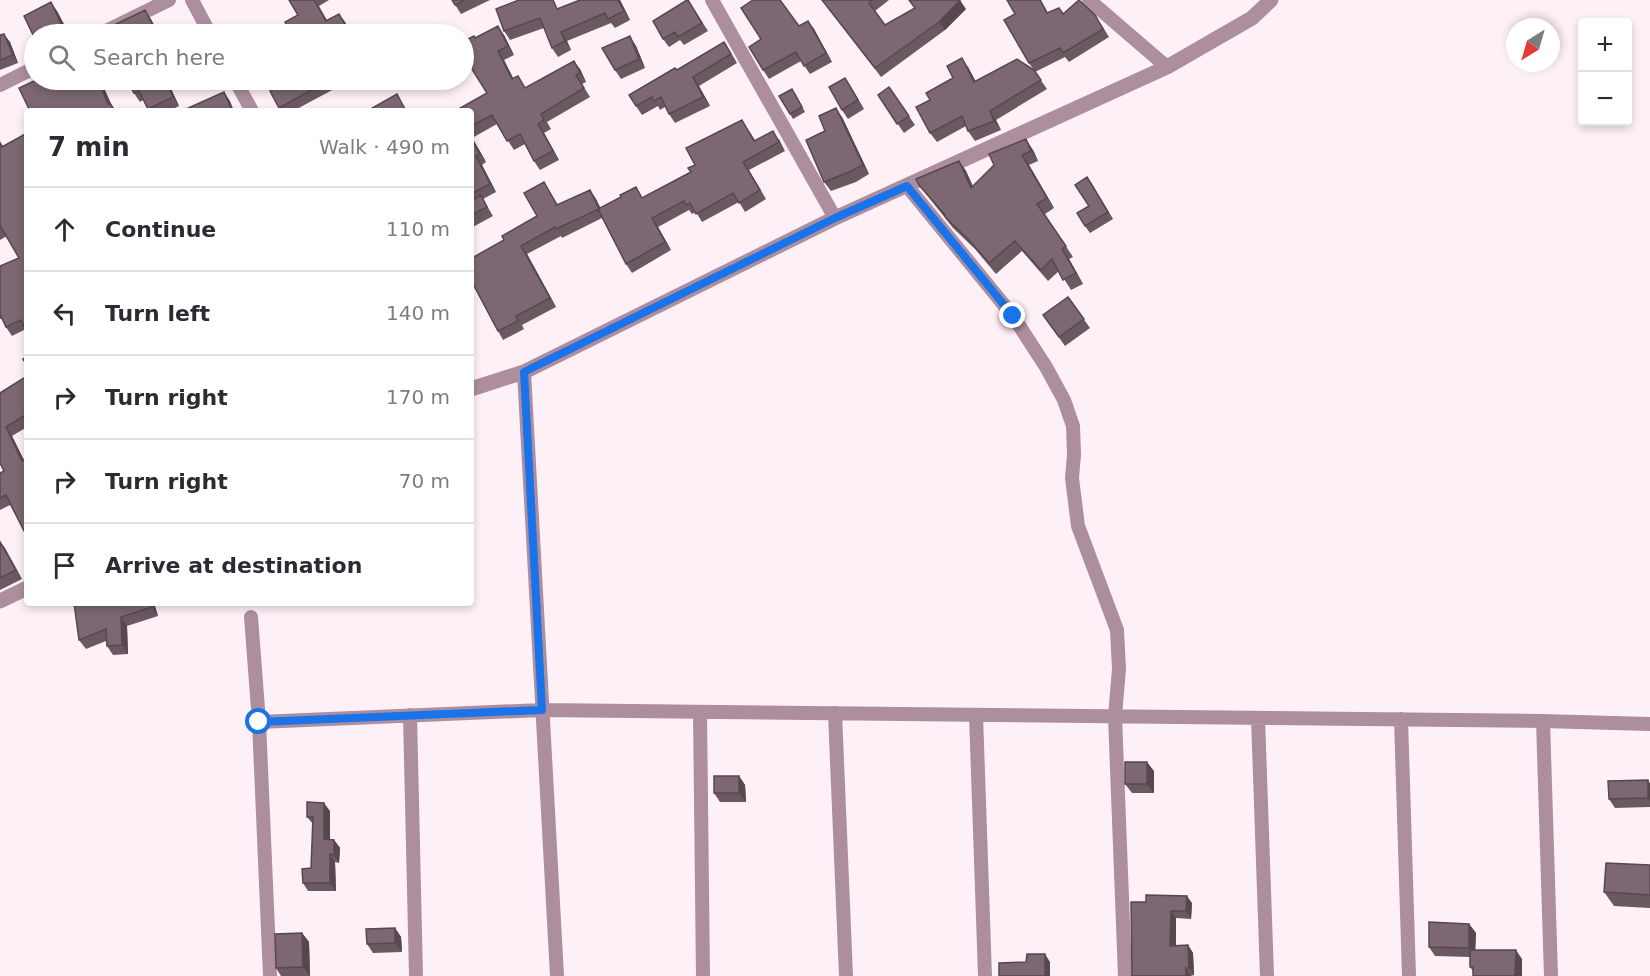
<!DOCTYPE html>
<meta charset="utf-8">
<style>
:root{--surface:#fff;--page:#f7f7f7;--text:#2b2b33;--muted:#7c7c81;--line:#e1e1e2}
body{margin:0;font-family:"DejaVu Sans",sans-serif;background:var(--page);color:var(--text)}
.controls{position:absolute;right:18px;top:18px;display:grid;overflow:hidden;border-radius:6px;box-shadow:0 3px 9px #0003}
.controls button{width:54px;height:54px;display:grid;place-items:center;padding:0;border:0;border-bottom:2px solid var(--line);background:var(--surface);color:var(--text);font:30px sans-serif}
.compass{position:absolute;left:1506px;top:18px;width:54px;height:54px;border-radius:50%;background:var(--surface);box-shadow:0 3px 9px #0003;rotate:217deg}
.stop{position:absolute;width:18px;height:18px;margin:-14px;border:4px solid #1a73e8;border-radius:50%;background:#fff}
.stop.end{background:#1a73e8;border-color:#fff;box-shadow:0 2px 6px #0008}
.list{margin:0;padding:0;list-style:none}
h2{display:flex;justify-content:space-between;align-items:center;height:78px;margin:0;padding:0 24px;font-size:26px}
h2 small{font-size:20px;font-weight:400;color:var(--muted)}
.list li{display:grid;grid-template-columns:39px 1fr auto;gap:18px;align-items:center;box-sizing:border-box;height:84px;padding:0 24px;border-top:2px solid var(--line)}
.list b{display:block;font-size:22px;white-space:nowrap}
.list em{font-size:20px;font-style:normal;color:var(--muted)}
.icon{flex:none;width:33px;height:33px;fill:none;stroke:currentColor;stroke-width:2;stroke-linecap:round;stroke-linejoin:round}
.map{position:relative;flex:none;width:1650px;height:976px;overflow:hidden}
.search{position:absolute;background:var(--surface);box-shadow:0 3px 9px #0003;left:24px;top:24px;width:450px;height:66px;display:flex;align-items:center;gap:15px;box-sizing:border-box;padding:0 21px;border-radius:33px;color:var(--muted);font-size:22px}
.panel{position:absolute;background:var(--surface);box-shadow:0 3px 9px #0003;left:24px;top:108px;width:450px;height:498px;border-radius:6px}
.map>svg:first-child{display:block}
</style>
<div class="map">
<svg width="1650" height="976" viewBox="0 0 1650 976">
<rect width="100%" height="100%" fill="#fef0f7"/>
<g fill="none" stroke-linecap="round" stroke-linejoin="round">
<!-- minor -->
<path stroke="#ad8e9e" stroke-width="14" d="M 192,0 L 210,34
M 712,0 L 835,218
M 1089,0 L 1167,67
M 100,34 L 169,0
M 235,80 L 252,111
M 0,85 L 34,68
M 907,186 L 1013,316 L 1046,367 L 1064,400 L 1073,426 L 1074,455 L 1072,478 L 1078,526 L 1117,630 L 1119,669 L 1115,716 L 1125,976
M 524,372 L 557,976
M 251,617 L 259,722 L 270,976
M 700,712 L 703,976
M 835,713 L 846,976
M 410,715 L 416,976
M 976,715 L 985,976
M 1258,718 L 1267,976
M 1401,719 L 1409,976
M 1543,721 L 1551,976
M 259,722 L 542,710 L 1543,721 L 1650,724"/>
<!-- tertiary -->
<path stroke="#ad8e9e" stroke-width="15" d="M 471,389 L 524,372 L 835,218 L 1167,67 L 1252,18 L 1271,0
M 0,601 L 27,588"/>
</g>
<!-- wall -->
<path fill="#6b5962" d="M 289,0 L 329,0 L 319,6 L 327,20 L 339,14 L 345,22 L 351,34 L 291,34 L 298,15 Z
M 452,0 L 490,0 L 461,14 Z
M 620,0 L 630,20 L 615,28 L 611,23 L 567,41 L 571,50 L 558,57 L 552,48 L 544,28 L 510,40 L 504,31 L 559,8 Z
M 688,0 L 708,31 L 684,45 L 680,40 L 669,47 L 663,39 Z
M 822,0 L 889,0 L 875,11 L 885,25 L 966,9 L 945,30 L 881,77 Z
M 1007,0 L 1041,0 L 1048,13 L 1059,8 L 1064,14 L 1101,24 L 1109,37 L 1069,62 L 1065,57 L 1035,72 L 1047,89 L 996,120 L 1001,130 L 975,141 L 968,131 L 966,126 L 937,142 L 930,133 L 930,100 L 953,78 L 968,67 L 975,81 L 1033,69 L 1029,63 L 1015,14 Z
M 57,11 L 69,34 L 34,34 Z
M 808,21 L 814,29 L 832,62 L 810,74 L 801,61 L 769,79 L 763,70 L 761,39 L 799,26 Z
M 0,35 L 10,42 L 18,63 L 0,70 Z
M 504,35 L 514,55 L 504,60 L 513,78 L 526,88 L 580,69 L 586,82 L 582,84 L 590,97 L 547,122 L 551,129 L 544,133 L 559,160 L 540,170 L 534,161 L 525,144 L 514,150 L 497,124 L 472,138 L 486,162 L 482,165 L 496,192 L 483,199 L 493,216 L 471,228 L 471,201 L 472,200 L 471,199 L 471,111 L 487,93 L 471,67 L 464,71 L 464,41 L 475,38 Z
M 636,46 L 645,68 L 621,79 L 615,70 Z
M 730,51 L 737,63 L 699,86 L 710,106 L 675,123 L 669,114 L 665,107 L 660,110 L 658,106 L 642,115 L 636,106 L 677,70 Z
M 845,78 L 864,109 L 848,119 L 842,110 Z
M 41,80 L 122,80 L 104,88 L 111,104 L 116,111 L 30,111 L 38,81 Z
M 167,80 L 179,106 L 169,111 L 149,111 L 143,100 L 140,102 L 134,93 Z
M 291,80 L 351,80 L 293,111 L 281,111 L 279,108 Z
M 425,80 L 448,80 L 431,88 Z
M 889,87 L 915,125 L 904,133 L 878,95 Z
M 795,93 L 805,112 L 793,119 L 790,114 Z
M 842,117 L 869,174 L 856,182 L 831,191 L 824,182 L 825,131 Z
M 742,120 L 755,140 L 779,139 L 785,151 L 749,170 L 766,199 L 745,212 L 739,202 L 702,222 L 696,212 L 692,214 L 689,210 L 658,227 L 671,250 L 632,273 L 626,264 L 602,218 L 562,238 L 561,236 L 527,254 L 556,307 L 522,325 L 524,329 L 503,340 L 498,331 L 471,280 L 471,254 L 473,258 L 504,240 L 537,216 L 544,182 L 558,205 L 590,190 L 596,199 L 600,208 L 644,198 L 691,172 L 695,165 Z
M 27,133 L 26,329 L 12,336 L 6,327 L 2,319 L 0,319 L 0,266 L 19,258 L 7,236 L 0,240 L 0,141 L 3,146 Z
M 1033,150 L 1038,161 L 1029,165 L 1054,208 L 1045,214 L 1073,257 L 1069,259 L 1083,284 L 1071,290 L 1059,271 L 1048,281 L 1022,251 L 996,274 L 975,249 L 953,228 L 919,185 L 959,161 L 966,171 L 973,186 L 994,165 Z
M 1087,177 L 1113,219 L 1090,233 L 1085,226 L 1089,206 Z
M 1068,297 L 1090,328 L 1065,346 L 1043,315 Z
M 27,376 L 27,427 L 12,436 L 24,460 L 27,458 L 27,536 L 10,505 L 0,510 L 0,473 L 4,471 L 0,393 Z
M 0,541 L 22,579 L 0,590 Z
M 74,603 L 154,603 L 158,616 L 127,626 L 128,654 L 113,655 L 107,646 L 106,641 L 86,649 L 79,640 Z
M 1154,771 L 1154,793 L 1132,793 L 1125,784 Z
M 739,776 L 745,785 L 746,802 L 720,802 L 714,793 Z
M 1648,780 L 1650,784 L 1650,807 L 1615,808 L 1609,799 Z
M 330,811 L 330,840 L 334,840 L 340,848 L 339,863 L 335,862 L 336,891 L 308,891 L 303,883 L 311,868 L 313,824 L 307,817 Z
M 1650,865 L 1650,908 L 1614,906 L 1604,892 Z
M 1131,902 L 1192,903 L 1191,919 L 1176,918 L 1176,946 L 1188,945 L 1193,953 L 1194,975 L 1191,976 Z
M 1469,924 L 1476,933 L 1475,950 L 1522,959 L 1522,976 L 1473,976 L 1473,971 L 1470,967 L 1470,957 L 1435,956 L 1429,947 Z
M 395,928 L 401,937 L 402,952 L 373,953 L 367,944 Z
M 302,933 L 309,942 L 310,976 L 281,976 L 276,968 Z"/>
<!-- shaded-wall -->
<path fill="#574850" d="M 618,0 L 620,0 L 630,20 L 624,11 Z
M 960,0 L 966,9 L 945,30 L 939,22 Z
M 51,2 L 57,11 L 69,34 L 62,26 Z
M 145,10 L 151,19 L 159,34 L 157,34 Z
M 339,14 L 345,22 L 351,34 L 350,34 Z
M 808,21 L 814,29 L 832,62 L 826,53 Z
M 498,26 L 504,35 L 514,55 L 508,46 Z
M 561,32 L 567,41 L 571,50 L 565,41 Z
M 4,34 L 10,42 L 18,63 L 13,55 Z
M 630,36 L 636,46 L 645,68 L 639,59 Z
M 498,51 L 504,60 L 518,88 L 512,79 Z
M 962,58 L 968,67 L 981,91 L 974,82 Z
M 574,61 L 580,69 L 586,82 L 580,73 Z
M 693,77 L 699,86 L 710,106 L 703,97 Z
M 845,78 L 851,87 L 864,109 L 858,100 Z
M 98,80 L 104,88 L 111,104 L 116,111 L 113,111 L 108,104 Z
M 165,80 L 167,80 L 179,106 L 173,97 Z
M 224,92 L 230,101 L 234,111 L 232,111 Z
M 836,108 L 842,117 L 869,174 L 863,165 Z
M 990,111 L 996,120 L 1001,130 L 994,121 Z
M 538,124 L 544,133 L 559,160 L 553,151 Z
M 471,136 L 473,139 L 486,162 L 480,154 Z
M 1026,139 L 1033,150 L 1038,161 L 1031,151 Z
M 1022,155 L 1029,165 L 1054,208 L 1047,198 Z
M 476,156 L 482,165 L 496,192 L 490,184 Z
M 959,161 L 966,171 L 978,199 L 971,188 Z
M 1087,177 L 1092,184 L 1113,219 L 1108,212 Z
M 590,190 L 596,199 L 605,217 L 599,209 Z
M 652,218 L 658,227 L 671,250 L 665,242 Z
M 521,246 L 527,254 L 556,307 L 550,298 Z
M 1062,249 L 1069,259 L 1083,284 L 1076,273 Z
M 6,427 L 12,436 L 27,467 L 22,461 Z
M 0,541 L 5,548 L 22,579 L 16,570 Z
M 151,603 L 154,603 L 158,616 L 152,607 Z
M 121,617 L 127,626 L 128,654 L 122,645 Z
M 1147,762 L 1154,771 L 1154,793 L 1147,784 Z
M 739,776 L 745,785 L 746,802 L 739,793 Z
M 1648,780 L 1650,784 L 1650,801 L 1648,798 Z
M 324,803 L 330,811 L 330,847 L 324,839 Z
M 334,840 L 340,848 L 339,863 L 334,855 Z
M 330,854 L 335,862 L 336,891 L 330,883 Z
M 1187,896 L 1192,903 L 1191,919 L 1186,911 Z
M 1171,911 L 1176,918 L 1176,954 L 1170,946 Z
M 1469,924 L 1476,933 L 1475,957 L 1469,948 Z
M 395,928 L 401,937 L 402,952 L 395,943 Z
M 302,933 L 309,942 L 310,976 L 303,967 Z
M 1188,945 L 1193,953 L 1194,975 L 1189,968 Z
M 1516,950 L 1522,959 L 1522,976 L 1515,976 Z
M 1045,954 L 1050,962 L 1050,976 L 1045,976 Z
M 1186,968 L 1191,976 L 1186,976 Z"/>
<!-- building -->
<path fill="#7c6772" stroke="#574850" stroke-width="1.5" d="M 289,0 L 314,0 L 326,21 L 339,14 L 350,34 L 291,34 L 285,22 L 298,15 Z
M 452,0 L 465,0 L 455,5 Z
M 519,0 L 553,0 L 557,9 L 580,0 L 618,0 L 624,11 L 608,19 L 605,13 L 561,32 L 565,41 L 552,48 L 540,18 L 504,31 L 496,9 Z
M 687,0 L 688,0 L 702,23 L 678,37 L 675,32 L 663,39 L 653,21 Z
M 753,0 L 780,0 L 799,26 L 808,21 L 826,53 L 804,66 L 796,52 L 763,70 L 749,47 L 761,39 L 741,8 Z
M 822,0 L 872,0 L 869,3 L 885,25 L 915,8 L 909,0 L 960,0 L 939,22 L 875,68 Z
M 1007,0 L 1040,0 L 1047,13 L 1059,8 L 1063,14 L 1079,0 L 1095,15 L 1103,29 L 1063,53 L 1060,48 L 1029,63 L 1004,20 L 1015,14 Z
M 51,2 L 62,26 L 44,34 L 34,34 L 34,37 L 24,16 Z
M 145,10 L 157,34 L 95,34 L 98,33 Z
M 498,26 L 508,46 L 498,51 L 512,79 L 518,76 L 525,88 L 574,61 L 580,73 L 576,75 L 584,88 L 541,114 L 544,120 L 538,124 L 553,151 L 534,161 L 520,134 L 507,141 L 492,115 L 471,126 L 471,111 L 455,111 L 487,93 L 465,58 L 464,59 L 464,41 L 474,36 L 475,38 Z
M 4,34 L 13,55 L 0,60 L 0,35 Z
M 630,36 L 639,59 L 615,70 L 602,48 Z
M 724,42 L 731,54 L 693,77 L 703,97 L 669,114 L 661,97 L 654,101 L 652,97 L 636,106 L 629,95 L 675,68 L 677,70 Z
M 962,58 L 974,82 L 1017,59 L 1034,70 L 1041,80 L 990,111 L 994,121 L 968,131 L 962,116 L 930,133 L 916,107 L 930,100 L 926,93 L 953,78 L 947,66 Z
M 845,78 L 858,100 L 842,110 L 829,87 Z
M 36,80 L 37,82 L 41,80 L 98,80 L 108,104 L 110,103 L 114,111 L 30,111 L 19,88 Z
M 127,80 L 165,80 L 173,97 L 148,109 L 139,91 L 134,93 Z
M 291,80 L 330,80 L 279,108 L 270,91 Z
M 889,87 L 909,116 L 897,124 L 878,95 Z
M 792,89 L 802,107 L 790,114 L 779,96 Z
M 224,92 L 232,111 L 186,111 L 186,109 Z
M 397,94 L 406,111 L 367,111 Z
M 836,108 L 863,165 L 849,172 L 824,182 L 806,140 L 825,131 L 819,116 Z
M 742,120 L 754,141 L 773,131 L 779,142 L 743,162 L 760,190 L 739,203 L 733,193 L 696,214 L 690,203 L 686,205 L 684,201 L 652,218 L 665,242 L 626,264 L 598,209 L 621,197 L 620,195 L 636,187 L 642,198 L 691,172 L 688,168 L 695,165 L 686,148 Z
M 27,133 L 27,332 L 21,320 L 6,327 L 0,314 L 0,266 L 19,258 L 1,227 L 0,228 L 0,144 L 2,147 Z
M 471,138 L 480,154 L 476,156 L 490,184 L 471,194 Z
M 1026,139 L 1031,151 L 1022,155 L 1047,198 L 1037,204 L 1066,246 L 1062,249 L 1076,273 L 1063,280 L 1052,259 L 1041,270 L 1015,241 L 989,263 L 968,239 L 946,218 L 945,215 L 919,185 L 916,179 L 959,161 L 971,188 L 994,165 L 989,154 Z
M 1087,177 L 1108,212 L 1085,226 L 1077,213 L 1089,206 L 1075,185 Z
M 544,182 L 557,205 L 590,190 L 599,209 L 556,229 L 555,227 L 521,246 L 550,298 L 516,316 L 518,321 L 498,331 L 471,280 L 471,256 L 472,258 L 504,240 L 502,236 L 537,216 L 524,193 Z
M 481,195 L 487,207 L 471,215 L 471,201 Z
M 1068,297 L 1084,319 L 1059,337 L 1043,315 Z
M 27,357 L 27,366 L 23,359 Z
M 27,376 L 27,414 L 6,427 L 22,461 L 27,458 L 27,529 L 24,531 L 6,495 L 0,498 L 0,473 L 4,471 L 0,463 L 0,393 Z
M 0,542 L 16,570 L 0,578 Z
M 74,603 L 151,603 L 152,607 L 121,617 L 122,645 L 107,646 L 106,629 L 79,640 Z
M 1125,762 L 1147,762 L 1147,784 L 1125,784 Z
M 714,776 L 739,776 L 739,793 L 714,793 Z
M 1648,780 L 1648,798 L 1609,799 L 1608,781 Z
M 307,802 L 324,803 L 324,839 L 334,840 L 334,855 L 330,854 L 330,883 L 303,883 L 302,869 L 311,868 L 313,817 L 307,817 Z
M 1606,863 L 1650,865 L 1650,895 L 1604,892 Z
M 1146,895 L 1187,896 L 1186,911 L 1171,911 L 1170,946 L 1188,945 L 1189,968 L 1186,968 L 1186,976 L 1132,976 L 1131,902 L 1146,902 Z
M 1429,922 L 1469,924 L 1469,948 L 1429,947 Z
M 395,928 L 395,943 L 367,944 L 366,929 Z
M 302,933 L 303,967 L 276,968 L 275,934 Z
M 1470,950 L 1516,950 L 1515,976 L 1473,976 L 1473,967 L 1470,967 Z
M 1027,954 L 1045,954 L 1045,976 L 999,976 L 999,963 L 1026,962 Z"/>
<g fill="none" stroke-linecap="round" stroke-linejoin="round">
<!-- route -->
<path stroke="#1a73e8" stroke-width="8" d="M 259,722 L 542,710 L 524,372 L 835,218 L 907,186 L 1013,316"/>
</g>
</svg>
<div class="controls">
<button>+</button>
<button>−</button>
</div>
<svg class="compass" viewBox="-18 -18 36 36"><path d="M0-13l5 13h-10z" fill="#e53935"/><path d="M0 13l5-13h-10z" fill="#7c7c81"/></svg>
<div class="stop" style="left:259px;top:722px"></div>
<div class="stop end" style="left:1013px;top:316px"></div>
<div class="search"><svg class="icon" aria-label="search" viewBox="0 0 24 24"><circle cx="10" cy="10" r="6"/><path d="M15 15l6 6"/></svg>Search here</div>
<section class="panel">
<h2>7 min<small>Walk · 490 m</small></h2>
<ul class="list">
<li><svg class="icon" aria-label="ahead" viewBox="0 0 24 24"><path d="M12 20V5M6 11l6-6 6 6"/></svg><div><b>Continue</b></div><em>110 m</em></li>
<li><svg class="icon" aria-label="left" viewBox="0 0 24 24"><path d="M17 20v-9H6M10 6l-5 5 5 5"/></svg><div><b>Turn left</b></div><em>140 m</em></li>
<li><svg class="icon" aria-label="right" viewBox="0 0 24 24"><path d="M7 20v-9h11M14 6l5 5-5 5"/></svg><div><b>Turn right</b></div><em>170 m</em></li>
<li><svg class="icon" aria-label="right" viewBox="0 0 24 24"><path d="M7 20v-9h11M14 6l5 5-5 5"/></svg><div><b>Turn right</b></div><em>70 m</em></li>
<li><svg class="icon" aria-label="arrive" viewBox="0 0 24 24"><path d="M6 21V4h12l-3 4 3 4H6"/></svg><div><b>Arrive at destination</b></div></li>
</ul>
</section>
</div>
